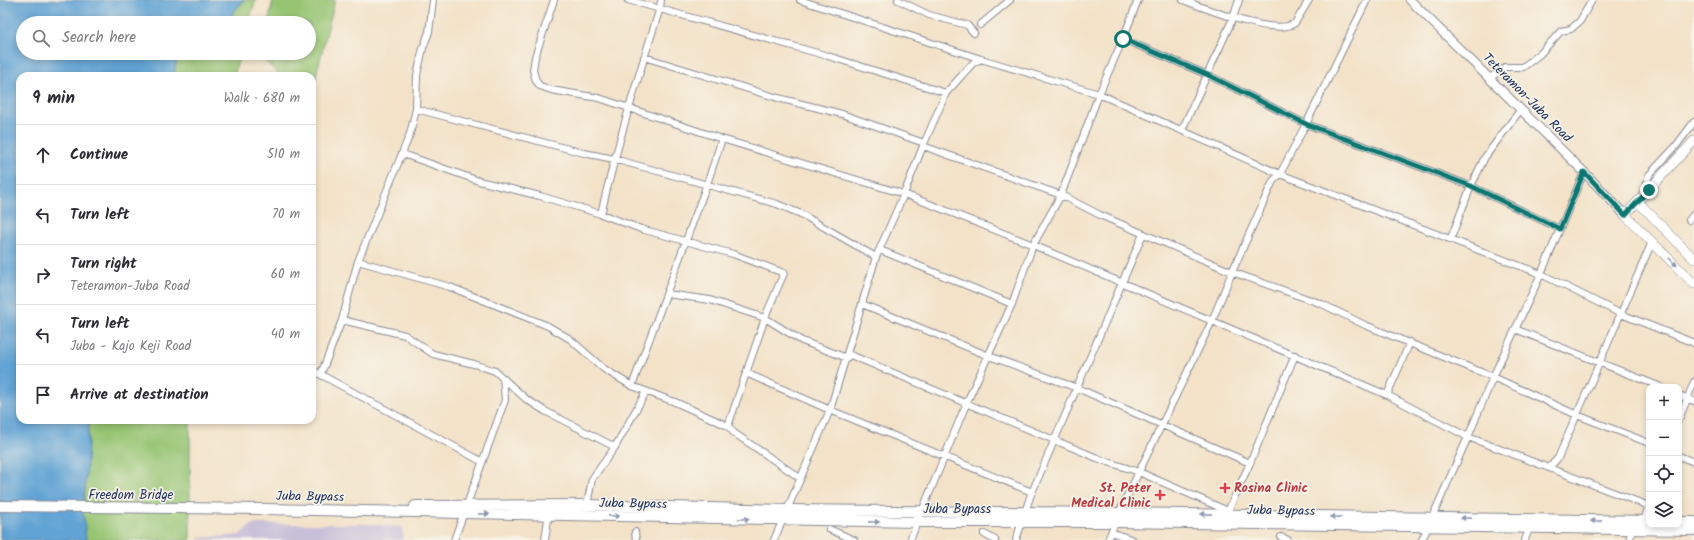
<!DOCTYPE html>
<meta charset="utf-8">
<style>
:root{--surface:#fff;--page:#f2f2f3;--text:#2b2b33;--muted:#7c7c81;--line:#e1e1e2}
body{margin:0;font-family:Kalam,sans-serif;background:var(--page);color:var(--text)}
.controls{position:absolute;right:12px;bottom:12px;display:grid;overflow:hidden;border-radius:8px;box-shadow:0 2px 6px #0003}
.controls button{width:36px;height:36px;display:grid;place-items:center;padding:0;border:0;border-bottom:1px solid var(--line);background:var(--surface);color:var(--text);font:20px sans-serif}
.stop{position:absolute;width:12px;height:12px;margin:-9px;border:3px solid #0f766e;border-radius:50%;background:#fff}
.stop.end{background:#0f766e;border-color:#fff;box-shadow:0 1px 4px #0008}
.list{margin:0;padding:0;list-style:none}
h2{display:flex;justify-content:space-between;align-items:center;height:52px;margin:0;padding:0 16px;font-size:17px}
h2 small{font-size:13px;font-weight:400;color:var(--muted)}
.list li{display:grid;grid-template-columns:26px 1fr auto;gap:12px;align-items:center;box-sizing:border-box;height:60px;padding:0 16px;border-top:1px solid var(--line)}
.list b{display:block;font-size:15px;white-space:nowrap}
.list p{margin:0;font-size:13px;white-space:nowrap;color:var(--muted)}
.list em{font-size:13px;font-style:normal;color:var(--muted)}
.icon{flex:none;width:22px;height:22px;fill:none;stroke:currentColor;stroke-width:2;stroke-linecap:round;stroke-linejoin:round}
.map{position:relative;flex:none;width:1694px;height:540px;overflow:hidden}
.search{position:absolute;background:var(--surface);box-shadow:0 2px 6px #0003;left:16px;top:16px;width:300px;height:44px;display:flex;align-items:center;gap:10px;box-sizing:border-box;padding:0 14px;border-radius:22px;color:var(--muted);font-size:15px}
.panel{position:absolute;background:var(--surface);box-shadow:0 2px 6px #0003;left:16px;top:72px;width:300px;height:352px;border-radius:12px}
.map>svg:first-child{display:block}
</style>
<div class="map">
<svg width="1694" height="540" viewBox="0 0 1694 540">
<rect width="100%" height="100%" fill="#f7f3e8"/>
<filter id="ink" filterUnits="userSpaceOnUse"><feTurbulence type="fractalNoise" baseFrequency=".025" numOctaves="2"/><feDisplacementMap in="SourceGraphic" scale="8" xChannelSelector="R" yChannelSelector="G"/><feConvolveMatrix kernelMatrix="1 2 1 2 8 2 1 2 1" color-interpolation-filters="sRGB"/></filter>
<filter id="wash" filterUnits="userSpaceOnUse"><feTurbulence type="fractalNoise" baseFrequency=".012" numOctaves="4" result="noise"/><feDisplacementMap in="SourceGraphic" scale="16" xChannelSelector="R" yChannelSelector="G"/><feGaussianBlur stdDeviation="0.9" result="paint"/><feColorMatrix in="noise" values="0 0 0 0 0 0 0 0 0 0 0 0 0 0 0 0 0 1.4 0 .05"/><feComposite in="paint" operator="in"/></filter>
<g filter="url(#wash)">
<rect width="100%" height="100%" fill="#f3e2c8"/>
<!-- industrial -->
<path fill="#c8bfd8" d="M 253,524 L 370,524 L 403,527 L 403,540 L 198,540 L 199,538 L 239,535 Z"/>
<!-- green -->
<path fill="#96c472" stroke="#587a68" d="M 244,0 L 256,0 L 248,23 L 229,23 L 233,13 Z
M 273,0 L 335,0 L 312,92 L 312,76 L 281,76 L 264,60 L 262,53 L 309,53 L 309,23 L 268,23 Z
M 182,53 L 240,53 L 234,76 L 174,76 L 176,63 Z
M 89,420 L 190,420 L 190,540 L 86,540 L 83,510 L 87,463 Z"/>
<!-- water -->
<path fill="#60a3d4" stroke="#3e6999" d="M 0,0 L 244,0 L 233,13 L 229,23 L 23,23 L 23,53 L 182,53 L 176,63 L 174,76 L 20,76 L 20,420 L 89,420 L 87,463 L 83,510 L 86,540 L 0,540 Z"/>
</g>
<g filter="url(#ink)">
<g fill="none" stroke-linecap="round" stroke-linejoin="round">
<!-- minor casing -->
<g stroke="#878893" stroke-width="8">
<path id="minor" d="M 554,0 L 535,57 L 533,70 L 536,81 L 540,86 L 551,90 L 599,98 L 722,139 L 904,194 L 1033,245 L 1387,395 L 1468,437 L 1649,506
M 628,0 L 828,56 L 946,93
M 800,0 L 981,59
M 898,0 L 929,15 L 967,25 L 974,33
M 1183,0 C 1205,8 1275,37 1295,23 L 1309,0
M 980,25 L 1010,0
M 1123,39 L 1208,75 L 1306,124 L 1471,186 L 1560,229
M 644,57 L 778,98 L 842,114 L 924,143
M 1490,78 L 1505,67 L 1523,67 L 1540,54 L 1561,31 L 1571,29 L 1580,21 L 1592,0
M 416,109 L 584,153 L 614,159 L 777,204 L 801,214 L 876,257
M 1182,130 L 1233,18 L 1239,0
M 923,146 L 1061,195 L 1100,215 L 1232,272 L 1322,304 L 1365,325 L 1493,377 L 1577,415 L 1649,443
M 403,154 L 479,181 L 540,196 L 601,214 L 641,229 L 733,254 L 784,273 L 766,315 L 728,426
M 1649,190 L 1647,183 L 1649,175 L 1676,146 L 1694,122
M 601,214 C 617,145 638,76 660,8 L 661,0
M 1689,220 L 1694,214
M 1451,238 L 1471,186 L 1485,157 L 1521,109
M 880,250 L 1012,304
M 358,261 L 450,287 L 548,326 L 570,339 L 604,369 L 632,386 L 675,402 L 728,426 L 734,433 L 800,478
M 667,294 L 710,300 L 765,318 L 802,341 L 847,358
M 862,304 L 989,356 L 1077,388 L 1250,463
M 342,320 L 405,335 L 433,354 L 474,364 L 495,371 L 526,399 L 545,411 L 615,447
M 1515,329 L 1661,387
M 848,354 L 1102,460 L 1139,472 L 1228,511
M 312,370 L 481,461
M 746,373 L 830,410 L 1032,492
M 321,374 L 342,320 L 358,261 L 410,134 L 416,109 L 417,75 L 423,48 L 429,32 L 433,0
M 632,386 L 707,184 L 722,139
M 1387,395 L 1410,342
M 1679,395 L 1694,401
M 1679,419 L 1694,382
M 1679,456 L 1694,462
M 1549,468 L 1558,458 L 1652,242
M 587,505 L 592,479 L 615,447 L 646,392
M 1228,513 L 1228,511 L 1250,463 L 1295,355
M 1644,521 L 1649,505
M 829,529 L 854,540
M 635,532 L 636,540
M 1111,532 L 1133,540
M 984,534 L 995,540
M 1281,537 L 1288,540
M 454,540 L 505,400 L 503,378
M 545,540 L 549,512
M 774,540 L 830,410 L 876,257 L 904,194 L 923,146 L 946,93 L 973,63 L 981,59 L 1099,94 L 1280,174 L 1541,274 L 1621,314 L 1694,343
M 910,540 L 967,402 L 1012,304 L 1033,245 L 1061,195 L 1099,94 L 1123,39 L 1138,0
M 1016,540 L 1030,497 L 1143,234
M 1108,540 L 1119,513 L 1212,321 L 1232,272 L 1273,181 L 1280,174 L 1306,124 L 1367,0
M 1422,540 L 1468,437 L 1493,377 L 1541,274 L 1584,172
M 1525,540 L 1530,526
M 1629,540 L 1633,526"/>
</g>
<!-- tertiary casing -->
<g stroke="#878893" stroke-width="10">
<path id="tertiary" d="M 1410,0 L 1584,172 L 1625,215"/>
</g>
<!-- secondary casing -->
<g stroke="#878893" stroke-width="10">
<path id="secondary" d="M 1694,141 L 1625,215 L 1694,284
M 1638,202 L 1694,259"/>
</g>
<!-- primary casing -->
<g stroke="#878893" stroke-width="12">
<path id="primary" d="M 0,506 L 263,509 L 916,522 L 1115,522 L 1694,530
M 415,506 L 587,505 L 787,510 L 1119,513 L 1649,521
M 1679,522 L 1694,522"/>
</g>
<!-- minor -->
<use href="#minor" stroke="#fff" stroke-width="6"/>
<!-- tertiary -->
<use href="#tertiary" stroke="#fff" stroke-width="8"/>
<!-- secondary -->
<use href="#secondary" stroke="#fff" stroke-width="9"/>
<!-- primary -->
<use href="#primary" stroke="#fff" stroke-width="10"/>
</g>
<!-- one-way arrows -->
<defs><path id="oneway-solid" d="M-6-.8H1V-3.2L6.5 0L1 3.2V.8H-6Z"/></defs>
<g fill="#8d97ae">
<use href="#oneway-solid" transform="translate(1673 262) rotate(45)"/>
<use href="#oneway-solid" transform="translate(484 514) rotate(1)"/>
<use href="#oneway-solid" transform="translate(1206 514) rotate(-179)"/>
<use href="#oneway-solid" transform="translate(614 516) rotate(1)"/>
<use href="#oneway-solid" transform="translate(1336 517) rotate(-179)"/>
<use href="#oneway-solid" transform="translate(1466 518) rotate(-179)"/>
<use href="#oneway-solid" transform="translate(744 519) rotate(1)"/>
<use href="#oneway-solid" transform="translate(1596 521) rotate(-179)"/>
<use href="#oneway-solid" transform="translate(874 522) rotate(1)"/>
</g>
</g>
<g fill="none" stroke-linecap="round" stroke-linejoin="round" filter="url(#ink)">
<!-- route -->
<path stroke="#0f766e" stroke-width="5" d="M 1123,39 L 1208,75 L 1306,124 L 1471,186 L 1560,229 L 1584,172 L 1625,215 L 1649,190"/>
</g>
<!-- markers -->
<g fill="#e0444e" stroke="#f7f3e8" stroke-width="1.5">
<path d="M1223 482h4v4h4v4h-4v4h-4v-4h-4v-4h4z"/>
<path d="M1158 489h4v4h4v4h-4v4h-4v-4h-4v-4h4z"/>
</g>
<g text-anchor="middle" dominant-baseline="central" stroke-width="3.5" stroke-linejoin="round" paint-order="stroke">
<!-- street labels -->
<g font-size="13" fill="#1b2f5e" stroke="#f7f3e8">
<text transform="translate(1527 98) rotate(45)">Teteramon-Juba Road</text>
<text x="131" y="495">Freedom Bridge</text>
<text transform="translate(310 497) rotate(1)">Juba Bypass</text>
<text transform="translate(633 504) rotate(1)">Juba Bypass</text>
<text x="957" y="509">Juba Bypass</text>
<text transform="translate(1281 511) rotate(1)">Juba Bypass</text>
</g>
<!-- health labels -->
<g font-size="13" font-weight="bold" fill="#be3a42" stroke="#f7f3e8" text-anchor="end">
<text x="1151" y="488">St. Peter<tspan x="1151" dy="15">Medical Clinic</tspan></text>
<text x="1234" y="488" text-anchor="start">Rosina Clinic</text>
</g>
</g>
</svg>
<div class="controls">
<button>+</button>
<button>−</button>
<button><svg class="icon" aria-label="locate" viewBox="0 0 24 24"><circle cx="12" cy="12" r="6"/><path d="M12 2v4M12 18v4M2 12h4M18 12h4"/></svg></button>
<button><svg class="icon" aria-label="layers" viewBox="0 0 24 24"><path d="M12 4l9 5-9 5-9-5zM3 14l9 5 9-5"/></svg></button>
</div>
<div class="stop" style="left:1123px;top:39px"></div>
<div class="stop end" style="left:1649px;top:190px"></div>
<div class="search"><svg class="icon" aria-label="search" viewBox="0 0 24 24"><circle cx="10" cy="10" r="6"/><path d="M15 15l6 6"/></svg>Search here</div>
<section class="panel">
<h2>9 min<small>Walk · 680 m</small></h2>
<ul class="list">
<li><svg class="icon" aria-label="ahead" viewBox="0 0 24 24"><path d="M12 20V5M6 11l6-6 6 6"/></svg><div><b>Continue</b></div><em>510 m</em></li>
<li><svg class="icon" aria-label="left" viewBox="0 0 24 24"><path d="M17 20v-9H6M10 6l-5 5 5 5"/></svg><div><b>Turn left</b></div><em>70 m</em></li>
<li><svg class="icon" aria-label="right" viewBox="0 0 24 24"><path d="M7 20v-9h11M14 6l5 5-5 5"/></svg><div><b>Turn right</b><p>Teteramon-Juba Road</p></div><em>60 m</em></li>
<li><svg class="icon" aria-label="left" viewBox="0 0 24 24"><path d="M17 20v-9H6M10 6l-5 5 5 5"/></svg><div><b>Turn left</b><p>Juba - Kajo Keji Road</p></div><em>40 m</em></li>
<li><svg class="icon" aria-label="arrive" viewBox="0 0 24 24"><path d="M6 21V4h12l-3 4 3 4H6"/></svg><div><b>Arrive at destination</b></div></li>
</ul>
</section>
</div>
